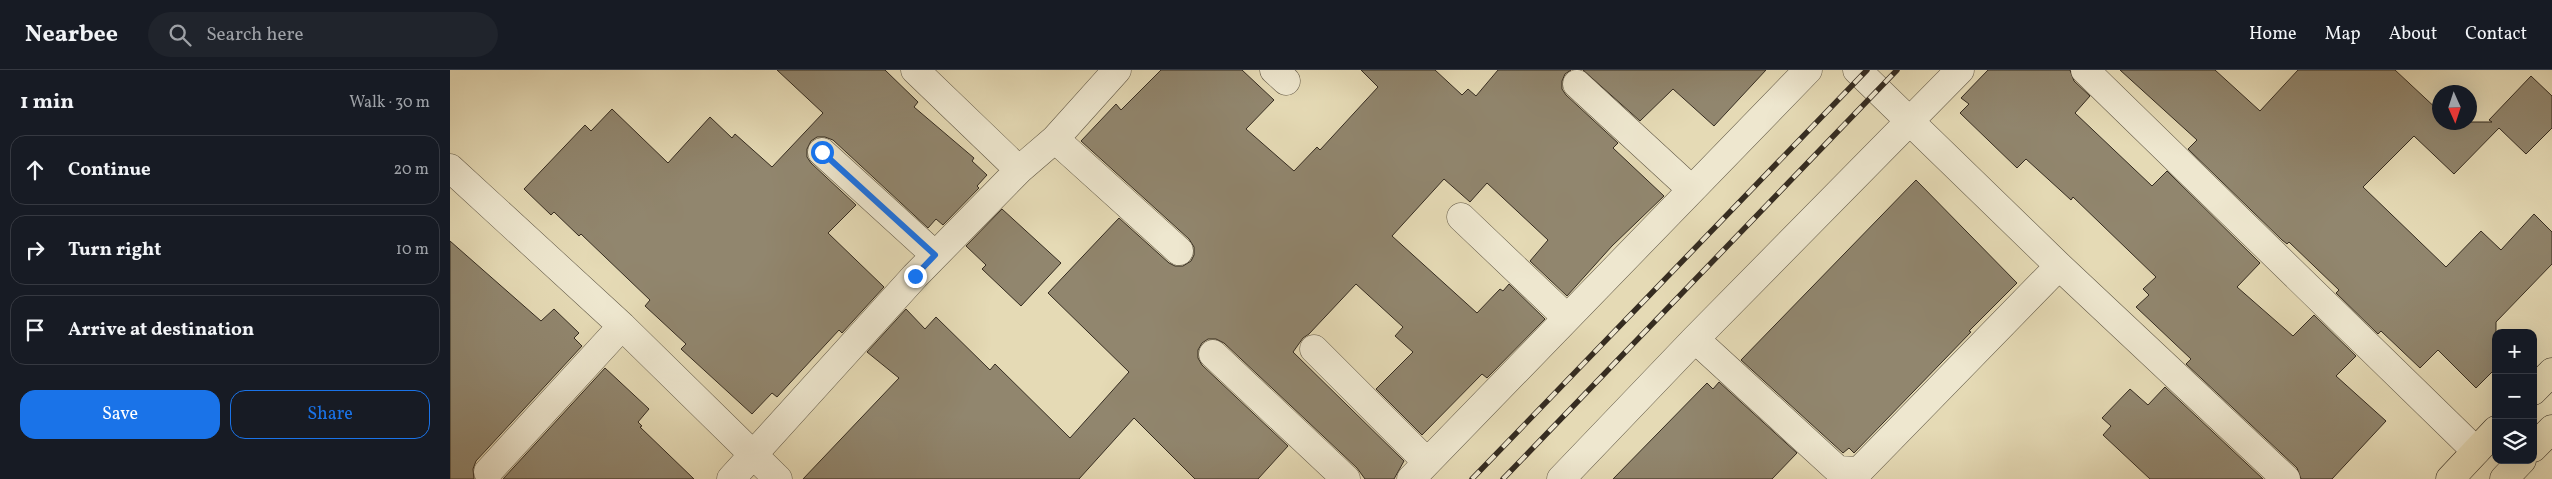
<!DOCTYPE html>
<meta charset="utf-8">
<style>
:root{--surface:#171b24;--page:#20242c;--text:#f1f3f6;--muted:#9ea1a6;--line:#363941;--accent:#1a73e8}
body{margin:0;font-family:Vollkorn,serif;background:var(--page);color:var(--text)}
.controls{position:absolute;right:15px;bottom:15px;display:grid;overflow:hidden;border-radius:10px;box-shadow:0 5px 20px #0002}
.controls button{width:45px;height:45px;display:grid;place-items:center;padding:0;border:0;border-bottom:1px solid var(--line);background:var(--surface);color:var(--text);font:25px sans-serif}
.compass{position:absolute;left:1982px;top:15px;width:45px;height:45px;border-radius:50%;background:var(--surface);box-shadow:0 5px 20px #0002;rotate:177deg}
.stop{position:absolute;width:15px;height:15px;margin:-11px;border:4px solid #1a73e8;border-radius:50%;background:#fff}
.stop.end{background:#1a73e8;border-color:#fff;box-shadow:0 1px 5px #0008}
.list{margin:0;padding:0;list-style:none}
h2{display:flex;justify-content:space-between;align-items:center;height:65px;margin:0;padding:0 20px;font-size:21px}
h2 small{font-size:16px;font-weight:400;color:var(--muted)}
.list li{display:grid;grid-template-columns:32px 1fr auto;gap:15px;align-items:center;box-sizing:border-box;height:70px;margin:0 10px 10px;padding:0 10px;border:1px solid var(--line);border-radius:15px}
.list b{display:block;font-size:19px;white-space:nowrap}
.list em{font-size:16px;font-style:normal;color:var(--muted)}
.actions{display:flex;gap:10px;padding:15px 20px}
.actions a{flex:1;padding:11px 0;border:1px solid var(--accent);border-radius:15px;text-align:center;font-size:18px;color:var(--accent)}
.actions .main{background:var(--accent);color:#fff}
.icon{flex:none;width:28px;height:28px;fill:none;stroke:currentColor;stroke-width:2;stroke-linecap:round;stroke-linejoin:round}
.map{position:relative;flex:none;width:2102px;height:409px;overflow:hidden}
header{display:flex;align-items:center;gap:30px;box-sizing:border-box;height:70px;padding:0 25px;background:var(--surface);border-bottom:1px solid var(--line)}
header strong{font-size:24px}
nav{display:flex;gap:28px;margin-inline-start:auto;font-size:18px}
.search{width:350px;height:45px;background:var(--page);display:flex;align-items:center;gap:12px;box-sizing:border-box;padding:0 18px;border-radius:28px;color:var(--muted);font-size:19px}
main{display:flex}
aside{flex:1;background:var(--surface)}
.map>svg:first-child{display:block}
</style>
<header>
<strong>Nearbee</strong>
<div class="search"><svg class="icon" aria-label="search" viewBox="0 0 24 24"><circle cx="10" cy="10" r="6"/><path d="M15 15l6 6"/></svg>Search here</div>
<nav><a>Home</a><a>Map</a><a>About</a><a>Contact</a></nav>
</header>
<main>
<aside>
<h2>1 min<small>Walk · 30 m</small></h2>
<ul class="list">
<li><svg class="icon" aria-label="ahead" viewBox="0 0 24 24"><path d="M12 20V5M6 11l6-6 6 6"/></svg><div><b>Continue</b></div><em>20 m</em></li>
<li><svg class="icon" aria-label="right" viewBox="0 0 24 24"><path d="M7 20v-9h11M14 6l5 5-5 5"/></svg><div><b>Turn right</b></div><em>10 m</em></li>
<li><svg class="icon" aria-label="arrive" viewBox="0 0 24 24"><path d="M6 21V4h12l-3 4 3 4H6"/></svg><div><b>Arrive at destination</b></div></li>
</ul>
<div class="actions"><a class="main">Save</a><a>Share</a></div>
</aside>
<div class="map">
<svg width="2102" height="409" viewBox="0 0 2102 409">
<rect width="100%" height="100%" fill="#e5dab5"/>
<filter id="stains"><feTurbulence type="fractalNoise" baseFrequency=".004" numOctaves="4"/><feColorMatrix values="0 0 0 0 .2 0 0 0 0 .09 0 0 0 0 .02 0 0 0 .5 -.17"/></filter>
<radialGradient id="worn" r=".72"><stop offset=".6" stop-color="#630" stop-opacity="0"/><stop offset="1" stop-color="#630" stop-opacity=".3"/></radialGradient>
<!-- building -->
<path fill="#91866e" stroke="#352c21" d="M 327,0 L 435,0 L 468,32 L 464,37 L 524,88 L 522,91 L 537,105 L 527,116 L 529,118 L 493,155 L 486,149 L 478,158 L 383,70 L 375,67 L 367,67 L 361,71 L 357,79 L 357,87 L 361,93 L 406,135 L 378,163 L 434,217 L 392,263 L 389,260 L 327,327 L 322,323 L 302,344 L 231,279 L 236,274 L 195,236 L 200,230 L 131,164 L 129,166 L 104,142 L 101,145 L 74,119 L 135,55 L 141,61 L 162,39 L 218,93 L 260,47 L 282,68 L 285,64 L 322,97 L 373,43 Z
M 711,0 L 792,0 L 824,30 L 796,59 L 844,101 L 867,77 L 870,80 L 928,17 L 911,0 L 985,0 L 1012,25 L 1018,19 L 1026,26 L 1048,0 L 1121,0 L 1115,4 L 1112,11 L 1112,19 L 1116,25 L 1168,73 L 1163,78 L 1214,126 L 1162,176 L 1117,226 L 1080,191 L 1098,170 L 1037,113 L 1020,132 L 994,109 L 942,166 L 1027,243 L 1050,219 L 1053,221 L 1059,214 L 1095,249 L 1037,308 L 1032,304 L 972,365 L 926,319 L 963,282 L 945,266 L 953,257 L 906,214 L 859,264 L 853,268 L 843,282 L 954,391 L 944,409 L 915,409 L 907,398 L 774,273 L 766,269 L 758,269 L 752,273 L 748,280 L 748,288 L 752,295 L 838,376 L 808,409 L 745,409 L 684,348 L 629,409 L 353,409 L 449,308 L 417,282 L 456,239 L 475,259 L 486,247 L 540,300 L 545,294 L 620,368 L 679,302 L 598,223 L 669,148 L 719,193 L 725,196 L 733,196 L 741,191 L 744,185 L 744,177 L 739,169 L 631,71 L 666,34 L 671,40 Z
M 1133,0 L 1316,0 L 1264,56 L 1223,19 L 1190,51 Z
M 1538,0 L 1620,0 L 1624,11 L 1640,26 L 1625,43 L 1702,116 L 1717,101 L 1810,193 L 1787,217 L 1843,266 L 1864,245 L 1906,286 L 1886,306 L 1936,351 L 1882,409 L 1851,409 L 1847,398 L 1736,294 L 1741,289 L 1686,237 L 1699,225 L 1693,219 L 1706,207 L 1623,127 L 1621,130 L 1576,89 L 1567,98 L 1510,43 L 1519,34 L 1511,28 Z
M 1670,0 L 1765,0 L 1810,41 L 1848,0 L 1945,0 L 1990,42 L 1990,52 L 2042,52 L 2039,50 L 2081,6 L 2102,26 L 2102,58 L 2076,84 L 2049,58 L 2004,104 L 1964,66 L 1913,117 L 1996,197 L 2031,161 L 2051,180 L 2084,144 L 2102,162 L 2102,194 L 2046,252 L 2046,298 L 2026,318 L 1988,280 L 1970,298 L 1931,261 L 1928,264 L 1886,223 L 1889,220 L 1839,172 L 1837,174 L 1832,170 L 1738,79 L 1747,70 Z
M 1466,110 L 1567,213 L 1519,261 L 1521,262 L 1404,383 L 1399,378 L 1393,383 L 1291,290 Z
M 552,139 L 611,193 L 571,236 L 532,199 L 536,195 L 516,176 Z
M 0,171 L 91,251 L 104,239 L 129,263 L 124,268 L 132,276 L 26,391 L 23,399 L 24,409 L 0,409 Z
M 155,298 L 199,339 L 188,352 L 192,356 L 190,357 L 244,409 L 53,409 Z
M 1269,312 L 1347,383 L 1322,409 L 1163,409 L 1257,313 L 1263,319 Z
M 1715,317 L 1813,409 L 1700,409 L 1653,365 L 1661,356 L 1652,348 L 1680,319 L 1698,335 Z"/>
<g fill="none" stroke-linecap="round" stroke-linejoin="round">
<!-- minor casing -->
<g stroke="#615846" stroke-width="29">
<path id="minor" d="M 465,0 L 569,100
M 824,0 L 836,11
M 1407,0 L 1609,196 L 1836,409
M 1635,0 L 2026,381
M 1127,14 L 1241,119
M 605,69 L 729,181
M 372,82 L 485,185
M 0,98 L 172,256 L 328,409
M 1011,147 L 1117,248
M 1245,269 L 1388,400 L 1409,401 L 1609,196
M 864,279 L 977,392
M 763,284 L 896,409
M 38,402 L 172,256
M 281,409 L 465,206 L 569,100 L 605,69 L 667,0
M 961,409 L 1358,0
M 1111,409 L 1245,269 L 1510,0"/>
</g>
<!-- highway casing -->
<g stroke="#352c21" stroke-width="29">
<path id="highway" d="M 2083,321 L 2102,302
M 2083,378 L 2102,359
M 2000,409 L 2046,360
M 2054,409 L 2072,390"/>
</g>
<!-- minor -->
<use href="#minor" stroke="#eee7cf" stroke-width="28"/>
<!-- highway -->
<use href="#highway" stroke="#e5dab5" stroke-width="28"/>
<!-- rail casing -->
<g stroke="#352c21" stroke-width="5.5">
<path id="rail" d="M 1022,409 L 1417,0
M 1053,409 L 1447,0"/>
</g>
<!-- rail -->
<use href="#rail" stroke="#eee7cf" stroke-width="4" stroke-dasharray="11" stroke-linecap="butt"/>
</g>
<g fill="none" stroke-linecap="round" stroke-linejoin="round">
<!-- route -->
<path stroke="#1a73e8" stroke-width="6" d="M 372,82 L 485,185 L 465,206"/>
</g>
<rect width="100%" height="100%" filter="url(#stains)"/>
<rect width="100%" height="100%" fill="url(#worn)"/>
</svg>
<div class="controls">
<button>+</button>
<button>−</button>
<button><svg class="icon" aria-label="layers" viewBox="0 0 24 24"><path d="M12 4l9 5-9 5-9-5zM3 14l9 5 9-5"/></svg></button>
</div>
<svg class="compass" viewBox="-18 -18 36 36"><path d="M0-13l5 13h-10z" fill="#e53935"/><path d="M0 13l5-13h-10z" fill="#9ea1a6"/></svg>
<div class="stop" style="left:372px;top:82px"></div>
<div class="stop end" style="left:465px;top:206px"></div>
</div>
</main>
